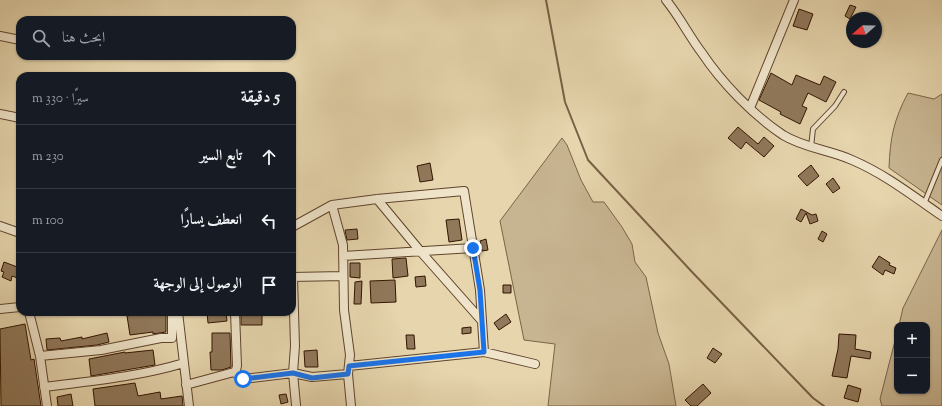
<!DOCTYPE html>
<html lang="ar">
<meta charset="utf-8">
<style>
:root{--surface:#171b24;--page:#242831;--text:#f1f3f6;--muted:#9ea1a6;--line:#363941}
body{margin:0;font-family:"Sorts Mill Goudy",Amiri,serif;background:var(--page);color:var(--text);direction:rtl}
.controls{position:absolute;right:12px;bottom:12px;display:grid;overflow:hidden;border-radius:8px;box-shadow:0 1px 3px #0004}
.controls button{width:36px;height:36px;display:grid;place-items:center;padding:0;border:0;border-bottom:1px solid var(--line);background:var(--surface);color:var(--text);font:20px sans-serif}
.compass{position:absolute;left:846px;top:12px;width:36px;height:36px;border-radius:50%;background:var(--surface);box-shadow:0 1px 3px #0004;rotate:250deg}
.stop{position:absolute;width:12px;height:12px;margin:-9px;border:3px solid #1a73e8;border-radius:50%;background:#fff}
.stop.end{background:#1a73e8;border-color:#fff;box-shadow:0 1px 4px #0008}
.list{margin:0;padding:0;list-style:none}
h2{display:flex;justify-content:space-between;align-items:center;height:52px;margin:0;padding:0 16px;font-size:17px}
h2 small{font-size:13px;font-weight:400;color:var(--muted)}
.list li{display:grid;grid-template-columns:26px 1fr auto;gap:12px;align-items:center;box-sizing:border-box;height:64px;padding:0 16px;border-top:1px solid var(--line)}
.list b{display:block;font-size:15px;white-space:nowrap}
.list em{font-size:13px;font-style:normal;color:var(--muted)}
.icon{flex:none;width:22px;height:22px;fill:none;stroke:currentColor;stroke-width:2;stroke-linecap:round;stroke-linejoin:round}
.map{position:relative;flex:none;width:942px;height:406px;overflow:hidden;direction:ltr}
.search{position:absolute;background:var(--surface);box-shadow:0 1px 3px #0004;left:16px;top:16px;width:280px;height:44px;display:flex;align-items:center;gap:10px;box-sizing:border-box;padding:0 14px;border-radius:12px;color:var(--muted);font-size:15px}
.panel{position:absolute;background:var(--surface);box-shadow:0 1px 3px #0004;left:16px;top:72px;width:280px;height:244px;border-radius:12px;direction:rtl}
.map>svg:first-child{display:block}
</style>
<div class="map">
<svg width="942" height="406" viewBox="0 0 942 406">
<rect width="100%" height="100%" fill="#e6d5ad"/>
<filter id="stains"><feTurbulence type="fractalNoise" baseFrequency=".005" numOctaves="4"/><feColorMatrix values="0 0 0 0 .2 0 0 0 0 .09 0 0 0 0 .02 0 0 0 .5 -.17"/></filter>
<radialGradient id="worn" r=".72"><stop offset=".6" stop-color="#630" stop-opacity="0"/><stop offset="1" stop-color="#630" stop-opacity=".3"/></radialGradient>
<!-- green -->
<path fill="#c7b490" stroke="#7c6448" d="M 908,93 L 934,99 L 942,94 L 942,205 L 889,168 C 890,138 894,119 908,93 Z
M 562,138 L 567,145 L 581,180 L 593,202 L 604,202 L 622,227 L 632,244 L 635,262 L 646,277 L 658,333 L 669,364 L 676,406 L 548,406 L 555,344 L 524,340 L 500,221 Z
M 942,230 L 942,406 L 882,406 L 880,399 L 897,333 L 897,391 L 927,391 L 927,325 L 899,325 L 903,308 Z"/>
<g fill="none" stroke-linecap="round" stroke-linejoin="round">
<!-- stream -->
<path stroke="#796045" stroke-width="2" d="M 546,0 L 565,102 L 588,160 L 693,273 L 813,398 L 824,406"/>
</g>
<!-- building -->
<path fill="#90785a" stroke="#321401" d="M 850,5 L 856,7 L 850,19 L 845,16 Z
M 799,9 L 813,14 L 807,30 L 793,26 Z
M 771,73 L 792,85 L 796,75 L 820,85 L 824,76 L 836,82 L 826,102 L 808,93 L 802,106 L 807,108 L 800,124 L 780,114 L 781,112 L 759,100 Z
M 738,127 L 758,144 L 764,137 L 774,146 L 764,157 L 746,142 L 741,149 L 728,138 Z
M 430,163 L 433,180 L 420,182 L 417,166 Z
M 811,165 L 819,176 L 807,186 L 798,176 Z
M 833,178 L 840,188 L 833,193 L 826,184 Z
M 801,209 L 812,215 L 816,214 L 818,221 L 810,224 L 806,213 L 801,222 L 796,219 Z
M 459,219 L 462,240 L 449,242 L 446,220 Z
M 357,229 L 358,239 L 347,240 L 345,230 Z
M 822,231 L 827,234 L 823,242 L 818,239 Z
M 486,239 L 488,250 L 482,251 L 480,241 Z
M 879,256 L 890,263 L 889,265 L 896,268 L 894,274 L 885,270 L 883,275 L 872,267 Z
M 406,258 L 408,276 L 393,278 L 392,259 Z
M 4,262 L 20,268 L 20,279 L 12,276 L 11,281 L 2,277 L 4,272 L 1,271 Z
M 350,263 L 360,263 L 360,278 L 350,277 Z
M 425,276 L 426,286 L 416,287 L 415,277 Z
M 395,280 L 396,302 L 371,303 L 370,281 Z
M 362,281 L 361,304 L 354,304 L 355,282 Z
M 503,285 L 511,285 L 511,293 L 503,293 Z
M 149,312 L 166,312 L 166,332 L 153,334 L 153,332 L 130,335 L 127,316 Z
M 207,312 L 226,312 L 227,321 L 208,323 Z
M 241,312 L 262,312 L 262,325 L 241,325 Z
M 506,314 L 511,322 L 499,330 L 494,323 Z
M 25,324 L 31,360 L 34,359 L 41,406 L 1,406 L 0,329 Z
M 471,327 L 471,333 L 462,334 L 462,328 Z
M 107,333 L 109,342 L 97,345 L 47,350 L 46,339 L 60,338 L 61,341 L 82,337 L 82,339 Z
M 212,333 L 230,333 L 231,367 L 222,370 L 211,370 L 210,352 L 212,352 Z
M 839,334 L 856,335 L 855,349 L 871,352 L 870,359 L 851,356 L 847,378 L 832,376 L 838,349 Z
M 406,335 L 414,335 L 415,349 L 407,349 Z
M 713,348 L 722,354 L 715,363 L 707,358 Z
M 153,350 L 155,365 L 91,376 L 89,359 L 125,352 L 125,353 Z
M 317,350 L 318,367 L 305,367 L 304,351 Z
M 135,383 L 138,396 L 160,392 L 161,399 L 182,396 L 183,406 L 95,406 L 93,389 Z
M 703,384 L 711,393 L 697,406 L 691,406 L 685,400 Z
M 848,385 L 861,389 L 858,402 L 844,398 Z
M 71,394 L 73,406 L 58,406 L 57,397 Z
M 286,394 L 288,402 L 281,404 L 279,395 Z"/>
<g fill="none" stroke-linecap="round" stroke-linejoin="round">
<!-- lane casing -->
<g stroke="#5f442c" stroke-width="6">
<path id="lane" d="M 811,147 L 813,129 L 835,106 L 844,92
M 924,204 L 942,160"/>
</g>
<!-- street casing -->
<g stroke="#5f442c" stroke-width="10">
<path id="street" d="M 666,0 C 680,17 689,36 702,53 C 722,83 753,115 783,135 C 804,148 830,150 852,160 C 885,174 913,196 942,216
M 0,36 L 20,40
M 750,108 L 794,0
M 0,114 L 20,118
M 377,199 L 421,252 L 482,321 L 484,352 L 535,364
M 332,205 L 343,245 L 344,310 L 350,355 L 348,374 L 351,406
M 0,226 L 20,233
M 292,227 L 332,205 L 377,199 L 464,191 L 480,290 L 482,321
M 343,256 L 473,248
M 292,277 L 343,276
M 293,277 L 295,346 L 293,373 L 296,405
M 0,309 L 20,307
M 29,312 L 40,356 L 47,406
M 178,312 L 189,406
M 40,356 L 101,350 L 161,338 L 172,338 L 172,312
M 349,366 L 484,352
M 234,372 L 243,379 L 293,373 L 312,377 L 348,374
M 186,385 L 234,372 L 236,370 L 237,366 L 235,312
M 44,387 C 92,381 137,377 184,363"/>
</g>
<!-- lane -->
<use href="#lane" stroke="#efe4ca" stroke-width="4"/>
<!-- street -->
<use href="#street" stroke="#efe4ca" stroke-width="8"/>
</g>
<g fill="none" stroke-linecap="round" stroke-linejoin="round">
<!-- route -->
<path stroke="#1a73e8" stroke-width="5" d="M 243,379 L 293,373 L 312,378 L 348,374 L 349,366 L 484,352 L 480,290 L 473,248"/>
</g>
<rect width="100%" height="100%" filter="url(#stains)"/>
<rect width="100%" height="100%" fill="url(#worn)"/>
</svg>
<div class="controls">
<button>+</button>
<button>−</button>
</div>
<svg class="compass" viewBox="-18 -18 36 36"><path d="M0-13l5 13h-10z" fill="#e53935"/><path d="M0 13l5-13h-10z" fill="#9ea1a6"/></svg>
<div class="stop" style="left:243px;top:379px"></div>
<div class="stop end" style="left:473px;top:248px"></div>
<div class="search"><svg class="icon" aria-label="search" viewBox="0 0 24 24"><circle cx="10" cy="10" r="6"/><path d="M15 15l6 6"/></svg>ابحث هنا</div>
<section class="panel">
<h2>5 دقيقة<small>سيرًا · 330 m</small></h2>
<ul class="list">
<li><svg class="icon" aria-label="ahead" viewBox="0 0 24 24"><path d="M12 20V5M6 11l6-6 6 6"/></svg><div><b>تابع السير</b></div><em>230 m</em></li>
<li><svg class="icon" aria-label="left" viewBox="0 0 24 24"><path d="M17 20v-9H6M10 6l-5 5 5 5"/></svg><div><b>انعطف يسارًا</b></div><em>100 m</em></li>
<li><svg class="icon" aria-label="arrive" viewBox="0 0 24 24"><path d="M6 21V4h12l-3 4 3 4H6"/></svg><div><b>الوصول إلى الوجهة</b></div></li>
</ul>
</section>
</div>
